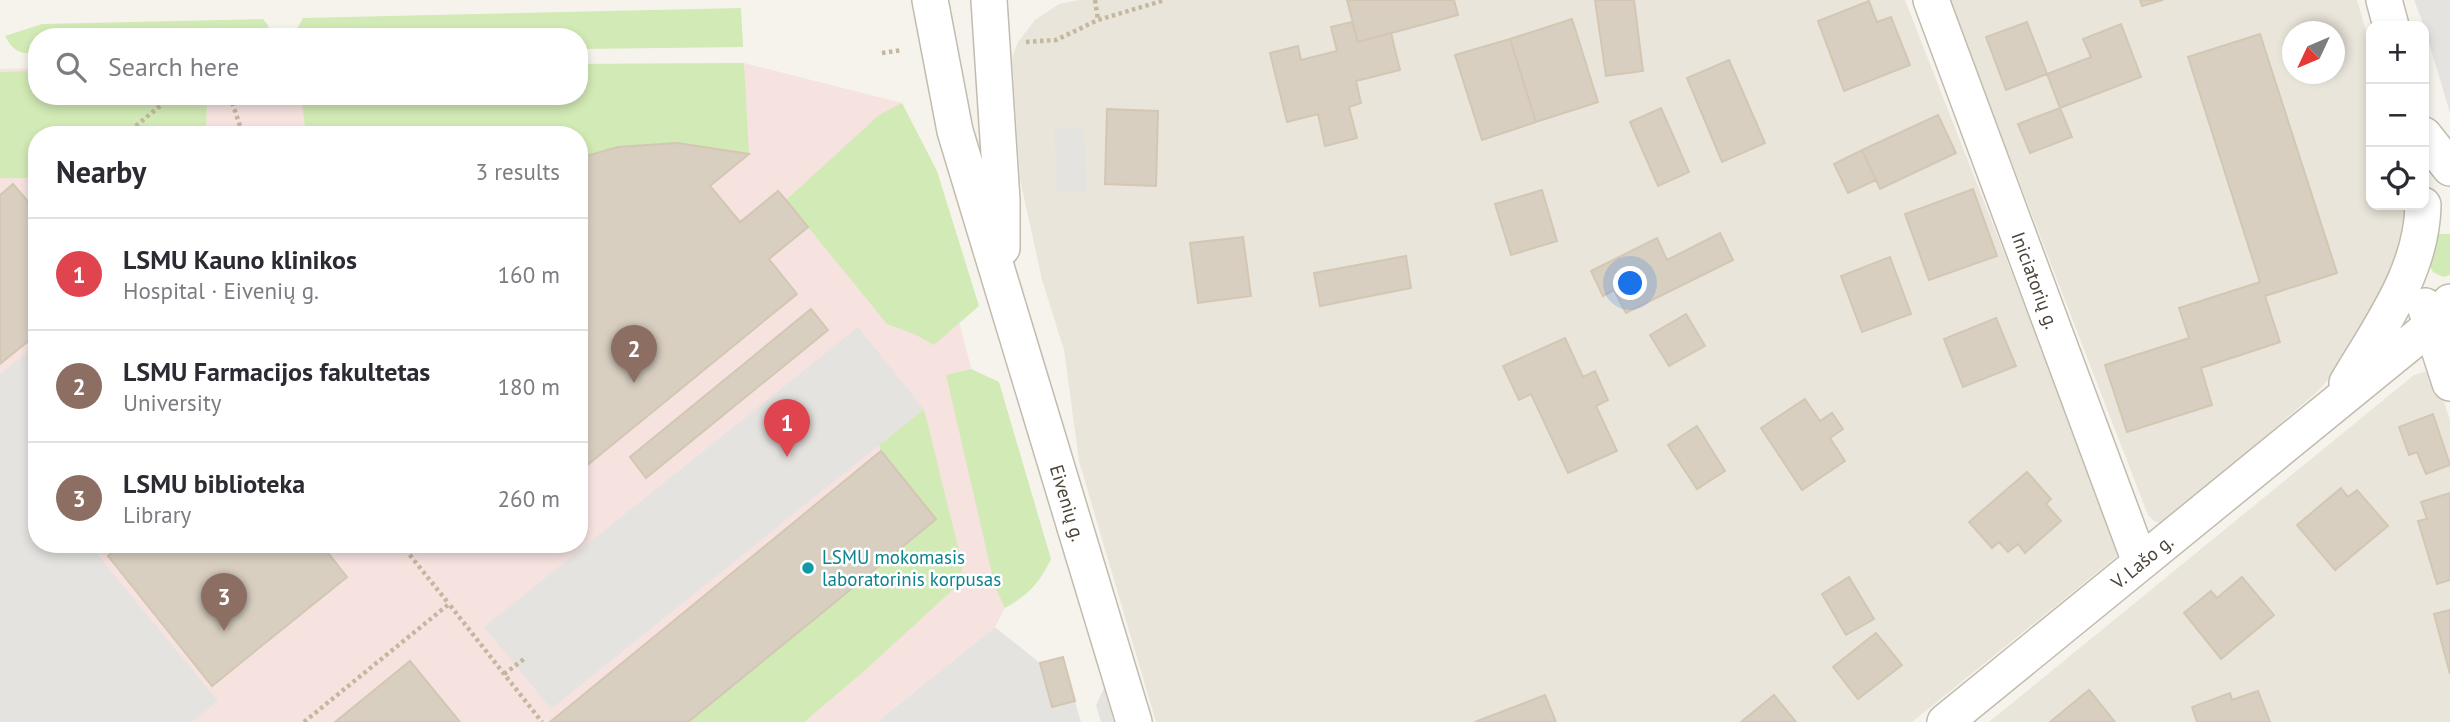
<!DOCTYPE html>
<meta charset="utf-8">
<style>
:root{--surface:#fff;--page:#f7f7f7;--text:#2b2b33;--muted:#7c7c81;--line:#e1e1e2;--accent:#7c3aed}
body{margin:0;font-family:"PT Sans",sans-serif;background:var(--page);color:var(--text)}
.controls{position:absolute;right:21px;top:21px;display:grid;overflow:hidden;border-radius:14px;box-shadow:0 4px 10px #0003}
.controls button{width:63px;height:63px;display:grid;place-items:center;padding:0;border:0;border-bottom:2px solid var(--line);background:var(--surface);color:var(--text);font:35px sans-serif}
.compass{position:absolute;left:2282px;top:21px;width:63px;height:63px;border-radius:50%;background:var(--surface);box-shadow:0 4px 10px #0003;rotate:226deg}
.you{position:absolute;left:1631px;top:284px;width:24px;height:24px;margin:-18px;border:5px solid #fff;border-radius:50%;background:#1a73e8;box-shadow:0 0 0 10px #1a73e833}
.badge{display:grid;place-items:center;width:46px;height:46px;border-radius:50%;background:var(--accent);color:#fff;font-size:23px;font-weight:700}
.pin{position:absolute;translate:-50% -58px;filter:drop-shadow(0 2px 4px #0008)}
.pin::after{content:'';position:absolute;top:37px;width:24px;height:21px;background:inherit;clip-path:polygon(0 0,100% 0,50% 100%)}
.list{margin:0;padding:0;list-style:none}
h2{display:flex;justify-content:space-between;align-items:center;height:91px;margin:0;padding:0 28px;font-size:30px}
h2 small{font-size:23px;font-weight:400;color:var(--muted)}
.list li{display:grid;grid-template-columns:46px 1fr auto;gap:21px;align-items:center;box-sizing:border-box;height:112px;padding:0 28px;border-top:2px solid var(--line)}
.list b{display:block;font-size:26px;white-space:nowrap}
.list p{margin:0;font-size:23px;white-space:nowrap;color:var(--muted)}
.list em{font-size:23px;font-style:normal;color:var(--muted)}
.icon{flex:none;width:38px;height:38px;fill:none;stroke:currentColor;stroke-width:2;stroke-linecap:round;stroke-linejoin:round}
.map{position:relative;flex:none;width:2450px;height:722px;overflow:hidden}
.search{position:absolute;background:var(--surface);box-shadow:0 4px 10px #0003;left:28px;top:28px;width:560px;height:77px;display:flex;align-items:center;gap:18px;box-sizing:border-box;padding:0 24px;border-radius:28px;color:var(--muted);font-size:26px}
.panel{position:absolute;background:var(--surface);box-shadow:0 4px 10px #0003;left:28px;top:126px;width:560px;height:427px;border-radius:28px}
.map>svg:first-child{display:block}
</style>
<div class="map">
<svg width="2450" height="722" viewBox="0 0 2450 722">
<rect width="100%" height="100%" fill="#f6f3ec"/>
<!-- residential -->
<path fill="#eae5da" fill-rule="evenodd" d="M 1079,0 L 1905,0 L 2120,549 L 2116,557 L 1912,722 L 1156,722 L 1079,461 L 1064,350 L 1042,280 L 1020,179 L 1012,58 L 1018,42 L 1035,20 L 1059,4 Z
M 1949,0 L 2357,0 L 2371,48 L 2371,205 L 2408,205 L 2405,236 L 2395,268 L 2351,353 L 2317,392 L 2163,524 L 2154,521 L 2148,515 ZM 2292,32 L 2334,32 L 2334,74 L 2292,74 Z
M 2427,371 L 2435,373 L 2450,421 L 2450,722 L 1989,722 L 2414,375 Z"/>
<!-- medical -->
<path fill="#f6e3e0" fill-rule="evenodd" d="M 744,63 L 902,103 L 1024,571 L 995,627 L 877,722 L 0,722 L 0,69 L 37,68 L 37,96 L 579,96 L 579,64 ZM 37,135 L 579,135 L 579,544 L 37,544 Z"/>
<!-- green -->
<path fill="#d2eab5" d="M 741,8 L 743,47 L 579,49 L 579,37 L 297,37 L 297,29 L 303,18 Z
M 263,19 L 268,25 L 270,37 L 37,37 L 37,54 C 20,54 13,51 5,36 L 42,24 Z
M 744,63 L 749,154 L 677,143 L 579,158 L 579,135 L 306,135 L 301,96 L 579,96 L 579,64 Z
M 37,71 L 37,96 L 207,96 L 206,135 L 114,135 L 110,132 L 106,135 L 37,135 L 37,178 L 0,178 L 0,72 Z
M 902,103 L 937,171 L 979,306 L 934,345 L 914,334 L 887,324 L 786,200 L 879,115 Z
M 2433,234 L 2450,234 L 2450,275 L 2443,277 L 2433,272 L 2428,263 Z
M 971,369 L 999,382 L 1051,559 C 1039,584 1028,595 1005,608 L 995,587 L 946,375 Z
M 924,409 L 963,567 L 958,585 L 862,673 L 804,722 L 688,722 L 936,519 L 881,451 L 879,445 Z"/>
<!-- parking -->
<path fill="#e5e3e0" d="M 2414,0 L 2450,0 L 2450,113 L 2424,26 Z
M 1084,127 L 1087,192 L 1057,193 L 1054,128 Z
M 858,327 L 924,409 L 551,709 L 484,627 Z
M 37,344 L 37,544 L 89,544 L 218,701 L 192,722 L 0,722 L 0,374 Z
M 995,627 L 1040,663 L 1052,707 L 1075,701 L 1081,722 L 877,722 Z
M 1104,688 L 1114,722 L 1101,722 L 1096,705 Z"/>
<!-- building -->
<path fill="#d8cfc1" stroke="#d3c7b4" stroke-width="2" d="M 1347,0 L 1454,0 L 1458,15 L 1358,42 Z
M 1595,0 L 1634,0 L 1643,71 L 1606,76 Z
M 2140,0 L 2163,0 L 2142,6 Z
M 1869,1 L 1877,22 L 1891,17 L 1910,65 L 1844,91 L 1818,21 Z
M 1572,19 L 1598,102 L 1536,122 L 1510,39 Z
M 1352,22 L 1358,42 L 1391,33 L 1400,70 L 1356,81 L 1361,103 L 1349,107 L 1357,138 L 1325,146 L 1318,114 L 1287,122 L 1270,53 L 1298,46 L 1301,60 L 1337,51 L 1331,27 Z
M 2027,22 L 2047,74 L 2006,90 L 1986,37 Z
M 2121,24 L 2141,77 L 2060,108 L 2047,74 L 2091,57 L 2083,39 Z
M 2260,34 L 2337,273 L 2265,296 L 2280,342 L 2201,368 L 2212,405 L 2127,432 L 2105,365 L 2189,338 L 2179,308 L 2260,282 L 2188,57 Z
M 1510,39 L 1536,122 L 1482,140 L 1455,55 Z
M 1729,60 L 1765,143 L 1722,162 L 1687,78 Z
M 1661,108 L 1689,172 L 1658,186 L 1630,122 Z
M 2060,108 L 2072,137 L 2030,153 L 2018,124 Z
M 1107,109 L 1158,111 L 1156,186 L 1105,184 Z
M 1938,115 L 1956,153 L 1880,189 L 1862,150 Z
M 677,143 L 749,154 L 710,186 L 740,222 L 778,191 L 786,200 L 808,227 L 769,259 L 797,294 L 579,472 L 579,158 L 618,147 Z
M 1862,150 L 1876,180 L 1848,193 L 1834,164 Z
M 13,184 L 37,212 L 37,334 L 0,364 L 0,195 Z
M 1973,189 L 1997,256 L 1929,280 L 1905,214 Z
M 1542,190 L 1557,241 L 1511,255 L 1495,204 Z
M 1720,233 L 1733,260 L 1626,313 L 1614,290 L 1603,296 L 1591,271 L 1657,238 L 1667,260 Z
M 1243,237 L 1251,296 L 1198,303 L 1190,243 Z
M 1406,256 L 1411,288 L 1320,306 L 1314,273 Z
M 1890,257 L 1911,314 L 1862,332 L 1841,276 Z
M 811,309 L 828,330 L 646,478 L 630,457 Z
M 1686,314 L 1705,346 L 1669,366 L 1650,335 Z
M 1996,318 L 2016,366 L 1963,387 L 1944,339 Z
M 1565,338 L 1583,377 L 1595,371 L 1608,400 L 1596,406 L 1617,451 L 1568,473 L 1531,394 L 1519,400 L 1503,366 Z
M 1805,399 L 1820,421 L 1832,413 L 1843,429 L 1830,438 L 1845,461 L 1802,490 L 1761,428 Z
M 2433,414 L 2450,465 L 2426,474 L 2417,452 L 2409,455 L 2399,427 Z
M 1697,426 L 1725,471 L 1697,489 L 1668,445 Z
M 881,451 L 936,519 L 817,617 L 688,722 L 550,722 Z
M 2027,472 L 2051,499 L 2046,504 L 2061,521 L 2025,553 L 2018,544 L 2008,552 L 1999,542 L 1992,548 L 1969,522 Z
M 2341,488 L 2348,497 L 2357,490 L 2388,526 L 2335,570 L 2297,525 Z
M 2450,493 L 2450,580 L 2437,584 L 2418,521 L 2427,519 L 2421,502 Z
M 123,544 L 321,544 L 347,577 L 212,686 L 108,556 Z
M 1849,577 L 1874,619 L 1846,635 L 1822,594 Z
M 2242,577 L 2274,615 L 2221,659 L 2184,613 L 2211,591 L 2217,598 Z
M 2450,610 L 2450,674 L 2434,614 Z
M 1876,633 L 1902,665 L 1858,699 L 1833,667 Z
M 1063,657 L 1075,701 L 1052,707 L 1040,663 Z
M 410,661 L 460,722 L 335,722 Z
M 2089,690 L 2115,722 L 2050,722 Z
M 2258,691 L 2270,722 L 2197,722 L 2192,707 L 2230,693 L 2232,700 Z
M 1545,695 L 1556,722 L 1475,722 Z
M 1774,695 L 1796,722 L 1741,722 Z"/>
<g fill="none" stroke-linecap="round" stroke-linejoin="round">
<!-- street casing -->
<g stroke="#c2bbae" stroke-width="38">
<g id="street">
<path id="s1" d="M 930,0 L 955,131 L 1134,722"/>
<path d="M 989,0 L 1002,200 L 1002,248"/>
<path id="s2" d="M 1931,0 L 2140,562"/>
<path d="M 2384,0 L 2391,26"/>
<path d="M 2424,135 L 2450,168"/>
<path d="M 2425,306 L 2450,383"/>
<path d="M 2347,383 C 2380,327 2422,271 2423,205"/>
<path id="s3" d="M 1945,722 L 2432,325 L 2450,302"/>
</g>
</g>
<!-- path -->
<path stroke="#c4b79f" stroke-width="4.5" stroke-dasharray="3.5 3.5" stroke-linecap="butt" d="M 1095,0 L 1098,20
M 1026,42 L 1056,40 L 1098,20 L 1165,0
M 882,53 L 902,50
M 230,96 L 243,135
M 125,135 L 172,96
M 31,205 L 37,201
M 401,544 L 449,604
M 504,674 L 524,659
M 304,722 L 449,604 L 542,722"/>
<!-- street -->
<use href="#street" stroke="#fff" stroke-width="35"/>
</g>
<!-- markers -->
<circle fill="#0f9aa8" stroke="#fff" stroke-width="2.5" cx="808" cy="568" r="7"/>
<g text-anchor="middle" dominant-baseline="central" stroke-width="5" stroke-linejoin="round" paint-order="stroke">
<!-- street labels -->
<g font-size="19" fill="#4b4439" stroke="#fff">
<text stroke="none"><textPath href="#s2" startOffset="299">Iniciatorių g.</textPath></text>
<text stroke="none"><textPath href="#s1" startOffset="522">Eivenių g.</textPath></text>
<text stroke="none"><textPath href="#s3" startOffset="254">V. Lašo g.</textPath></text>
</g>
<!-- culture labels -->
<g font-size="19" fill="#0d838f" stroke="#fff" text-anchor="start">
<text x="822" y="557">LSMU mokomasis<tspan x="822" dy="22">laboratorinis korpusas</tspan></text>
</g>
</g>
</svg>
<div class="controls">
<button>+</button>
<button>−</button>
<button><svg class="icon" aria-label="locate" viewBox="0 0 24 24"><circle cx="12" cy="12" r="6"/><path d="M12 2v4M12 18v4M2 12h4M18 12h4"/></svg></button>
</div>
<svg class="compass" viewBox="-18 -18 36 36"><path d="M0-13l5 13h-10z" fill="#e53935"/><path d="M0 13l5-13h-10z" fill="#7c7c81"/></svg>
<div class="you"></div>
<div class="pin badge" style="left:787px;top:457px;background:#e0444e">1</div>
<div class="pin badge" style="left:634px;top:383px;background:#8d6e63">2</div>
<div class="pin badge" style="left:224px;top:631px;background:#8d6e63">3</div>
<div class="search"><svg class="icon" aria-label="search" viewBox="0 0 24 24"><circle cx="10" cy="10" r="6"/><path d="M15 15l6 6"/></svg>Search here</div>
<section class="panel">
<h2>Nearby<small>3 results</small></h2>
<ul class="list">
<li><span class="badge" style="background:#e0444e">1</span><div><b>LSMU Kauno klinikos</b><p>Hospital · Eivenių g.</p></div><em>160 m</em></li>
<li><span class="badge" style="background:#8d6e63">2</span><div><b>LSMU Farmacijos fakultetas</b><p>University</p></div><em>180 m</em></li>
<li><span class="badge" style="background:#8d6e63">3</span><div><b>LSMU biblioteka</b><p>Library</p></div><em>260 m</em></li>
</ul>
</section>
</div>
